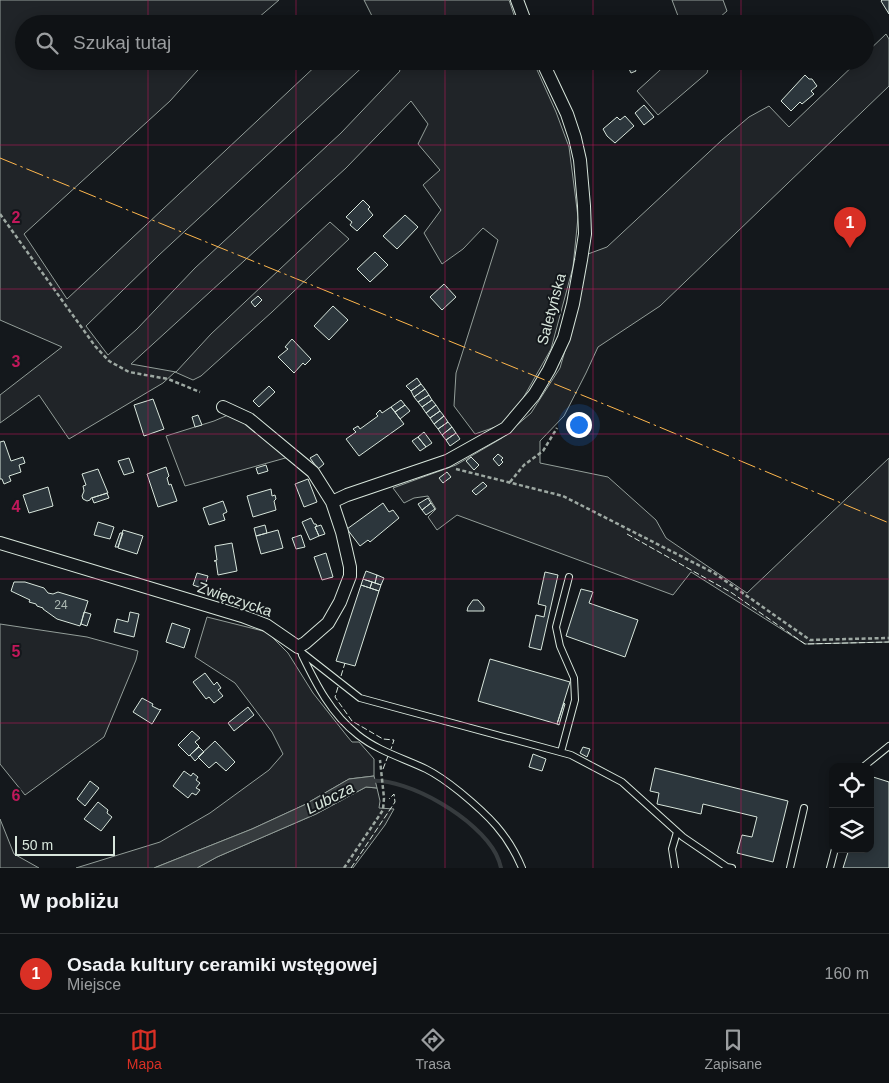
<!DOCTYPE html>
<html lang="pl">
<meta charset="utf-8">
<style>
:root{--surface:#0f1215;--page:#181b1e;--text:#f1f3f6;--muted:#9b9ea0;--line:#2f3234;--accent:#d93025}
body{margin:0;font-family:Arial,sans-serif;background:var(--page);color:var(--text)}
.controls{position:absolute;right:15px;bottom:15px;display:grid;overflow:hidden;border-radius:10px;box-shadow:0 2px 12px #0003}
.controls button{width:45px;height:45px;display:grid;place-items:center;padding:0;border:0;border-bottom:1px solid var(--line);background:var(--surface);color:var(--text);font:25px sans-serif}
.scale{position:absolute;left:15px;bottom:12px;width:100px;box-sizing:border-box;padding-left:5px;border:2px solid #d8e6dc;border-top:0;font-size:14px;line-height:18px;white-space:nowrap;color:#d8e6dc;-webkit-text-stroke:4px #14181c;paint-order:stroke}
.you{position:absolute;left:578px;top:424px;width:18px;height:18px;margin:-12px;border:4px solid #fff;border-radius:50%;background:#1a73e8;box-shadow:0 0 0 8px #1a73e833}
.badge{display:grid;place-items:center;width:32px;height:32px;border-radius:50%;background:var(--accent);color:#fff;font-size:16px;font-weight:700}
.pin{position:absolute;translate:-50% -41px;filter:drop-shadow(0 1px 2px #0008)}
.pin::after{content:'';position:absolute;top:26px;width:18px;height:15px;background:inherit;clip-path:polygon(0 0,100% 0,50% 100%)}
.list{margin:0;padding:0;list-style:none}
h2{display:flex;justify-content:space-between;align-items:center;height:65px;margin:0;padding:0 20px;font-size:21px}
h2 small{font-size:16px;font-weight:400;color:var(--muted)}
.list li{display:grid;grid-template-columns:32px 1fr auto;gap:15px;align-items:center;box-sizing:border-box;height:80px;padding:0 20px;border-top:1px solid var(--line)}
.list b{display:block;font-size:19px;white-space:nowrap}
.list p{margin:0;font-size:16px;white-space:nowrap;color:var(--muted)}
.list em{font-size:16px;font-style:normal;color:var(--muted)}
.icon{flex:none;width:28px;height:28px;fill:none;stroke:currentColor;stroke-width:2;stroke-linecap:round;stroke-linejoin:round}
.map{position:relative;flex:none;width:889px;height:868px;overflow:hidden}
.search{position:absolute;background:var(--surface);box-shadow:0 2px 12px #0003;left:15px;right:15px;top:15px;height:55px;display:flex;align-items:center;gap:12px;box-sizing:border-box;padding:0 18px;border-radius:28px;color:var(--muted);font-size:19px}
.sheet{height:145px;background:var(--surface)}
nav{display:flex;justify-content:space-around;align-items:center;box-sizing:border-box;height:70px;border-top:1px solid var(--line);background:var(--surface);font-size:14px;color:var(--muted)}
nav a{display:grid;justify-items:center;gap:2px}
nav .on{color:var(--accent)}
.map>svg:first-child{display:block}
</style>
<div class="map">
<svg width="889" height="868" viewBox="0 0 889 868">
<rect width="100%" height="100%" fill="#14181c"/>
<!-- green -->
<path fill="#202428" stroke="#939e99" d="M 0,0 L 279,0 L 251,24 L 24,24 L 24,61 L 206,61 L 170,101 L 24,234 L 67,299 L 321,61 L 369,61 L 159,255 L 86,326 L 108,355 L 137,329 L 195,268 L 341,133 L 400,71 L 395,61 L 533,61 L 556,112 L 569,147 L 578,217 L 573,267 L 551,349 L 522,400 L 501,425 L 475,434 L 454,406 L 456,373 L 498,240 L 483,228 L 463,249 L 442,264 L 424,233 L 441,210 L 423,185 L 440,170 L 418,144 L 428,124 L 411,101 L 346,168 L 131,364 L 176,372 L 211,334 L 330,222 L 349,239 L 272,312 L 201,376 L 193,380 L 175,372 L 163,383 L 69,439 L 39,395 L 0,423 L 0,395 L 62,347 L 0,320 Z
M 364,0 L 509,0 L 517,24 L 367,24 L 373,18 Z
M 672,0 L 723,0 L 727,11 L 712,24 L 681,24 Z
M 886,34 L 889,39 L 889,86 L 660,306 L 598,347 L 586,373 L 564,416 L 540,441 L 540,463 L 608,477 L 656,520 L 666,538 L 747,593 L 889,458 L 889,642 L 805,644 L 691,572 L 673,595 L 457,515 L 437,530 L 428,517 L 436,509 L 428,496 L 414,498 L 404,503 L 393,488 L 456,465 L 502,438 L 531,413 L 560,368 L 573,323 L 588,254 L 607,247 L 722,140 L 749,117 L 769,106 L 789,127 L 858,61 L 865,61 L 865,54 Z
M 670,61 L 713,61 L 709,65 L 707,73 L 658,115 L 637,91 Z
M 228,415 L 244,422 L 289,457 L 185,486 L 166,436 L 214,421 Z
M 207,617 L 267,632 L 288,653 L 313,693 L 347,736 L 352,742 L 359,742 L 374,759 L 374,776 L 349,779 L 304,805 L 252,829 L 154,868 L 76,868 L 160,842 L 210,813 L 269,770 L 283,754 L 272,732 L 235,683 L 195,657 Z
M 0,624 L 87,637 L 138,651 L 136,660 L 104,737 L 25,795 L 0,764 Z
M 366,787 L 377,788 L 380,801 L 379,808 L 394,809 L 385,825 L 353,868 L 197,868 L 217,857 L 316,814 Z
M 0,819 L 14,854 L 39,868 L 0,868 Z"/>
<!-- water -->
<path fill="#363b3e" stroke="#939e99" d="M 374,776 L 377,788 L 366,787 L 316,814 L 217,857 L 197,868 L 154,868 L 252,829 L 304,805 L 349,779 Z"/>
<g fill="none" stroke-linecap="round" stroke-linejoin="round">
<!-- stream -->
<path stroke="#363b3e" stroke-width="4" d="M 370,781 C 409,778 478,819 496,854 C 498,858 500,863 501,868"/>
</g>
<!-- building -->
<path fill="#2c363c" stroke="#d8e6dc" d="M 882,0 L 889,0 L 889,14 L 881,1 Z
M 744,17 L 750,24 L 738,23 Z
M 625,61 L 631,61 L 636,71 L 631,73 Z
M 641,61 L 648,61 L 651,67 L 645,69 Z
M 805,75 L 809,79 L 812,79 L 817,86 L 811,91 L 814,94 L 802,104 L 800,102 L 791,111 L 781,101 Z
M 644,105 L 654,117 L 644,125 L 635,113 Z
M 625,116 L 634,126 L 615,143 L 607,136 L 603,129 L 617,117 L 620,120 Z
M 363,200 L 370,207 L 368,209 L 373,215 L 357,231 L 350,225 L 352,222 L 346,217 Z
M 405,215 L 418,227 L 397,249 L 383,236 Z
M 375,252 L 388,265 L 370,282 L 357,269 Z
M 444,284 L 456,297 L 442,310 L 430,297 Z
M 258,296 L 262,300 L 255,307 L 251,302 Z
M 333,306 L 348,320 L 329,340 L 314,326 Z
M 292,339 L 311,359 L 305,365 L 303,363 L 294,373 L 278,357 L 288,349 L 285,347 Z
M 417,378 L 421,384 L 411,391 L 406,386 Z
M 421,384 L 425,389 L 414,397 L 411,391 Z
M 269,386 L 275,392 L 259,407 L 253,401 Z
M 425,389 L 429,395 L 418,402 L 414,397 Z
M 429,395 L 432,400 L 422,407 L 418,402 Z
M 153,399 L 164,429 L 144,436 L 134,405 Z
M 401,400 L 405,405 L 395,412 L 391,407 Z
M 432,400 L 436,405 L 426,413 L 422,407 Z
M 405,405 L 410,411 L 400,419 L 395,412 Z
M 436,405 L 440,411 L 430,418 L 426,413 Z
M 391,407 L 404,424 L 359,456 L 346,439 L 356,432 L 353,429 L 358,426 L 360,429 L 378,416 L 376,414 L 380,410 L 382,413 Z
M 440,411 L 444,416 L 434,424 L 430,418 Z
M 198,415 L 202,425 L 195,427 L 192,417 Z
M 444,416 L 448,422 L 438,429 L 434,424 Z
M 448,422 L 452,427 L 442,435 L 438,429 Z
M 452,427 L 456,433 L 446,440 L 442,435 Z
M 424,432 L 432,443 L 426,447 L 418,437 Z
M 456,433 L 460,439 L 450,446 L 446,440 Z
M 418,437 L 426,447 L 420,451 L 412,441 Z
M 4,441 L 11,461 L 23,457 L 25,463 L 19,465 L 21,472 L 9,476 L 11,481 L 4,484 L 2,479 L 0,479 L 0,442 Z
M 317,454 L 324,464 L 318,469 L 310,458 Z
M 498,454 L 503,458 L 501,460 L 503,462 L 499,466 L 493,459 Z
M 471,457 L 479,465 L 474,470 L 466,461 Z
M 129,458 L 134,472 L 124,475 L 118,461 Z
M 266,465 L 268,471 L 258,474 L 256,468 Z
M 166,467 L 169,476 L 167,478 L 169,485 L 171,484 L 177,501 L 158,507 L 147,474 Z
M 98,469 L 108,493 L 91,498 L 90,500 L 87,501 L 83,499 L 82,496 L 84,491 L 83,486 L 86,485 L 82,474 Z
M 447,472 L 451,477 L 443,483 L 439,478 Z
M 308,479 L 317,502 L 304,507 L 295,484 Z
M 483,482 L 487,486 L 476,495 L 472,491 Z
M 48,487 L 53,506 L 29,513 L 23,495 Z
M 271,489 L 272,496 L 275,495 L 276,499 L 274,501 L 276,510 L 253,517 L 247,496 Z
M 107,493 L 109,498 L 94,503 L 92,498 Z
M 428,498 L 431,503 L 422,510 L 418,504 Z
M 223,501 L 227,512 L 223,514 L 225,520 L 209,525 L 203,508 Z
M 383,503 L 389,512 L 393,510 L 399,518 L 370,542 L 368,540 L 360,546 L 347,529 Z
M 431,503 L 435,509 L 426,515 L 422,510 Z
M 311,518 L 314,524 L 316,524 L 317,526 L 315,527 L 319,536 L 310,540 L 302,522 Z
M 98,522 L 114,527 L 110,539 L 94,535 Z
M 265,525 L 267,533 L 256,536 L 254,528 Z
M 321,525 L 325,534 L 319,536 L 315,527 Z
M 123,530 L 143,536 L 137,554 L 118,548 Z
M 278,530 L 283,548 L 261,554 L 256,536 Z
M 120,533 L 123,533 L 118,547 L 115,547 Z
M 301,535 L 305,547 L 296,549 L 292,538 Z
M 232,543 L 237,571 L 218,575 L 216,561 L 214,561 L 217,560 L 215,546 Z
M 326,553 L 333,577 L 322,580 L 314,557 Z
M 366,571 L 377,575 L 375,583 L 363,579 Z
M 545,572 L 558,575 L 541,650 L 529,647 L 536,615 L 544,617 L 546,606 L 538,604 Z
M 197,573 L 208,576 L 204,589 L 193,585 Z
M 377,575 L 384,578 L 381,585 L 375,583 Z
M 363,579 L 372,582 L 370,588 L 361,585 Z
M 14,582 L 25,582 L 44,588 L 48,593 L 53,594 L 58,592 L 88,601 L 80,626 L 57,619 L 43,609 L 43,608 L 37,606 L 36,604 L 29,602 L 30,600 L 11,591 Z
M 372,582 L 381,585 L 379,591 L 370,588 Z
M 361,585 L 379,591 L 355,666 L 336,661 Z
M 581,589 L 593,592 L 589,603 L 638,620 L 625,657 L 566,636 Z
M 473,600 L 478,600 L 484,607 L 484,611 L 467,611 L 468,607 Z
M 84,612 L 91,614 L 87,626 L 81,624 Z
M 130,612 L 139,614 L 134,637 L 114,632 L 117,619 L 128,622 Z
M 172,623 L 190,629 L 184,648 L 166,642 Z
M 490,659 L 570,682 L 557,724 L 478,701 Z
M 205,673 L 214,685 L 217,682 L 221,688 L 218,690 L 223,696 L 214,703 L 209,697 L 206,699 L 193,682 Z
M 142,698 L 153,704 L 152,706 L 160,710 L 161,709 L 152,724 L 133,712 Z
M 564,703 L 565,704 L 559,725 L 557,724 Z
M 248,707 L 254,715 L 234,731 L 228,723 Z
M 192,731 L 200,738 L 195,742 L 199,746 L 189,756 L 178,745 Z
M 215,741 L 235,762 L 226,771 L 216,762 L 209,768 L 198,757 Z
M 199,747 L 204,752 L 195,761 L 190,755 Z
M 583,747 L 590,749 L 587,757 L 580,753 Z
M 533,754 L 546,759 L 542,771 L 529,767 Z
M 655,768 L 788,801 L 773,862 L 737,853 L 742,835 L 752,837 L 757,817 L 703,804 L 701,814 L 657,804 L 659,793 L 650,791 Z
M 184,771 L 191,776 L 193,773 L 198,777 L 196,780 L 200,783 L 196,788 L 200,790 L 196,795 L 192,793 L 188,798 L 173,786 Z
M 870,776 L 889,782 L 889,868 L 843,868 L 849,849 L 870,849 Z
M 90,781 L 99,788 L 85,806 L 77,799 Z
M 98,802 L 108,810 L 107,813 L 112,817 L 101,831 L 84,819 Z"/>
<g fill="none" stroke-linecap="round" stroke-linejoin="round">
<!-- lane casing -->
<g stroke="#d8e6dc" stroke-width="8">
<path id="lane" d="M 300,651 L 360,698 L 571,755 L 622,782 L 683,837 L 727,867 L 732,868
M 302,655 C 316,684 331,714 358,735 C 378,751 403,758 426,769 C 438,775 450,784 460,792 C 488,815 508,834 522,868
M 561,752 L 575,700 L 574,678 L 560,646 L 556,627 L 569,577
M 863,767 L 889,746
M 675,868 L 672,849 L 677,832
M 790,868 L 804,808
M 830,868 L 835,849"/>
</g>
<!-- street casing -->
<g stroke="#d8e6dc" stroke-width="14">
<path id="street" d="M 517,0 L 526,24
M 332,502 L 347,495 L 447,461 L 506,428 L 534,395 L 549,370 L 564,338 L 573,304 L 581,260 L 585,234 L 584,206 L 580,160 L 575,138 L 567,114 L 542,61
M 0,543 L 242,616 L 266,625 L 298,647 L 305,643 L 328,623 L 340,602 L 350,576 L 350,567 L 342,532 L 332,502 L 313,472 L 249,419 L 223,407"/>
</g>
<!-- path -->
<path stroke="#9da8a2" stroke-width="2.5" stroke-dasharray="4 2.5" stroke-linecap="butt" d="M 0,214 L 95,346 L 109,361 L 129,372 L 168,379 L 200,392
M 456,469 L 563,496 L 714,573 L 810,640 L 889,638
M 510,482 L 524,465 L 543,451 L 557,428
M 344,868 L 383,810 L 384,798 L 380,760"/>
<!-- lane -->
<use href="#lane" stroke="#14181c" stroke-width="6"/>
<!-- street -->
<use href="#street" stroke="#14181c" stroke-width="12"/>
<!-- fence -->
<path stroke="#d8e6dc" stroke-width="1" stroke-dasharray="6 2.5" stroke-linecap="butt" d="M 627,534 L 732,593 L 805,644 L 889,642
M 341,676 L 345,663
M 338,687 L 335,697 L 352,721 L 383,739 L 394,740 L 391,749
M 383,769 L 388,756
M 351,868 L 395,802 L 394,794 L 389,799"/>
<!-- power -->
<path stroke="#ffb74d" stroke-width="1" stroke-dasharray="18 4 2.5 4" stroke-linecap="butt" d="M 0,158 L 621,411 L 889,523"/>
</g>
<!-- grid -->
<path fill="none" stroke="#c2185b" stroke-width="1" stroke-opacity="0.55" d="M 148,0 L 148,24M 296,0 L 296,24M 445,0 L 445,24M 593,0 L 593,24M 741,0 L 741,24M 148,61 L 148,868M 296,61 L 296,868M 445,61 L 445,868M 593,61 L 593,868M 741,61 L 741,868M 0,145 L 889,145M 0,289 L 889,289M 0,434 L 889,434M 0,579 L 889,579M 0,723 L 889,723"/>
<g text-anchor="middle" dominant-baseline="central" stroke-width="4" stroke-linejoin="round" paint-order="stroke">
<!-- number labels -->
<g font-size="12" fill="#adbab4">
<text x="61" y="605">24</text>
</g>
<!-- street labels -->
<g font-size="15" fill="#d8e6dc" stroke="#14181c">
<text transform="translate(551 309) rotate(-75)">Saletyńska</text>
<text transform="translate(235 599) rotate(19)">Zwięczycka</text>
</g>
<!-- water labels -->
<g font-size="16" font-style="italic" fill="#d8e6dc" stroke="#14181c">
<text transform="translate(330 798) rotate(-27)">Lubcza</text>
</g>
</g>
<g font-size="16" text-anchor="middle" font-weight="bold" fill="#c2185b" stroke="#14181c" stroke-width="4" stroke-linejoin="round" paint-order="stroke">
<text x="16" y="223">2</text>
<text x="16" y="367">3</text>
<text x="16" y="512">4</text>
<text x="16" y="657">5</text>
<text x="16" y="801">6</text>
</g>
</svg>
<div class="controls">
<button><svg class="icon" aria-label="locate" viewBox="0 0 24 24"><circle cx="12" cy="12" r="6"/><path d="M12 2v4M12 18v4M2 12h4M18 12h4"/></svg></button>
<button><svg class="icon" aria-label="layers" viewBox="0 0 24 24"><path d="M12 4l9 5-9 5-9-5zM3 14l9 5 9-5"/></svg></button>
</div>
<div class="scale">50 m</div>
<div class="you"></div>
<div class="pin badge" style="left:850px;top:248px">1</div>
<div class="search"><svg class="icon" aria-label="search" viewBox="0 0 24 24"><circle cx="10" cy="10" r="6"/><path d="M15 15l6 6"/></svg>Szukaj tutaj</div>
</div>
<section class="sheet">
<h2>W pobliżu<small></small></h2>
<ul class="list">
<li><span class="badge">1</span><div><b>Osada kultury ceramiki wstęgowej</b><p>Miejsce</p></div><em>160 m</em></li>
</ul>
</section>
<nav>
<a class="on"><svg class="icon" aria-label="map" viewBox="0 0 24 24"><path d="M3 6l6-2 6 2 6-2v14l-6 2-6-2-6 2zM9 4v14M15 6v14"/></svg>Mapa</a>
<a><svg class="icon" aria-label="directions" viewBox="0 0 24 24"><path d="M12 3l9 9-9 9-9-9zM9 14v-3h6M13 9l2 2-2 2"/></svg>Trasa</a>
<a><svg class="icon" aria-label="saved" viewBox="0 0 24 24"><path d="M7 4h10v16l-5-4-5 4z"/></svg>Zapisane</a>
</nav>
